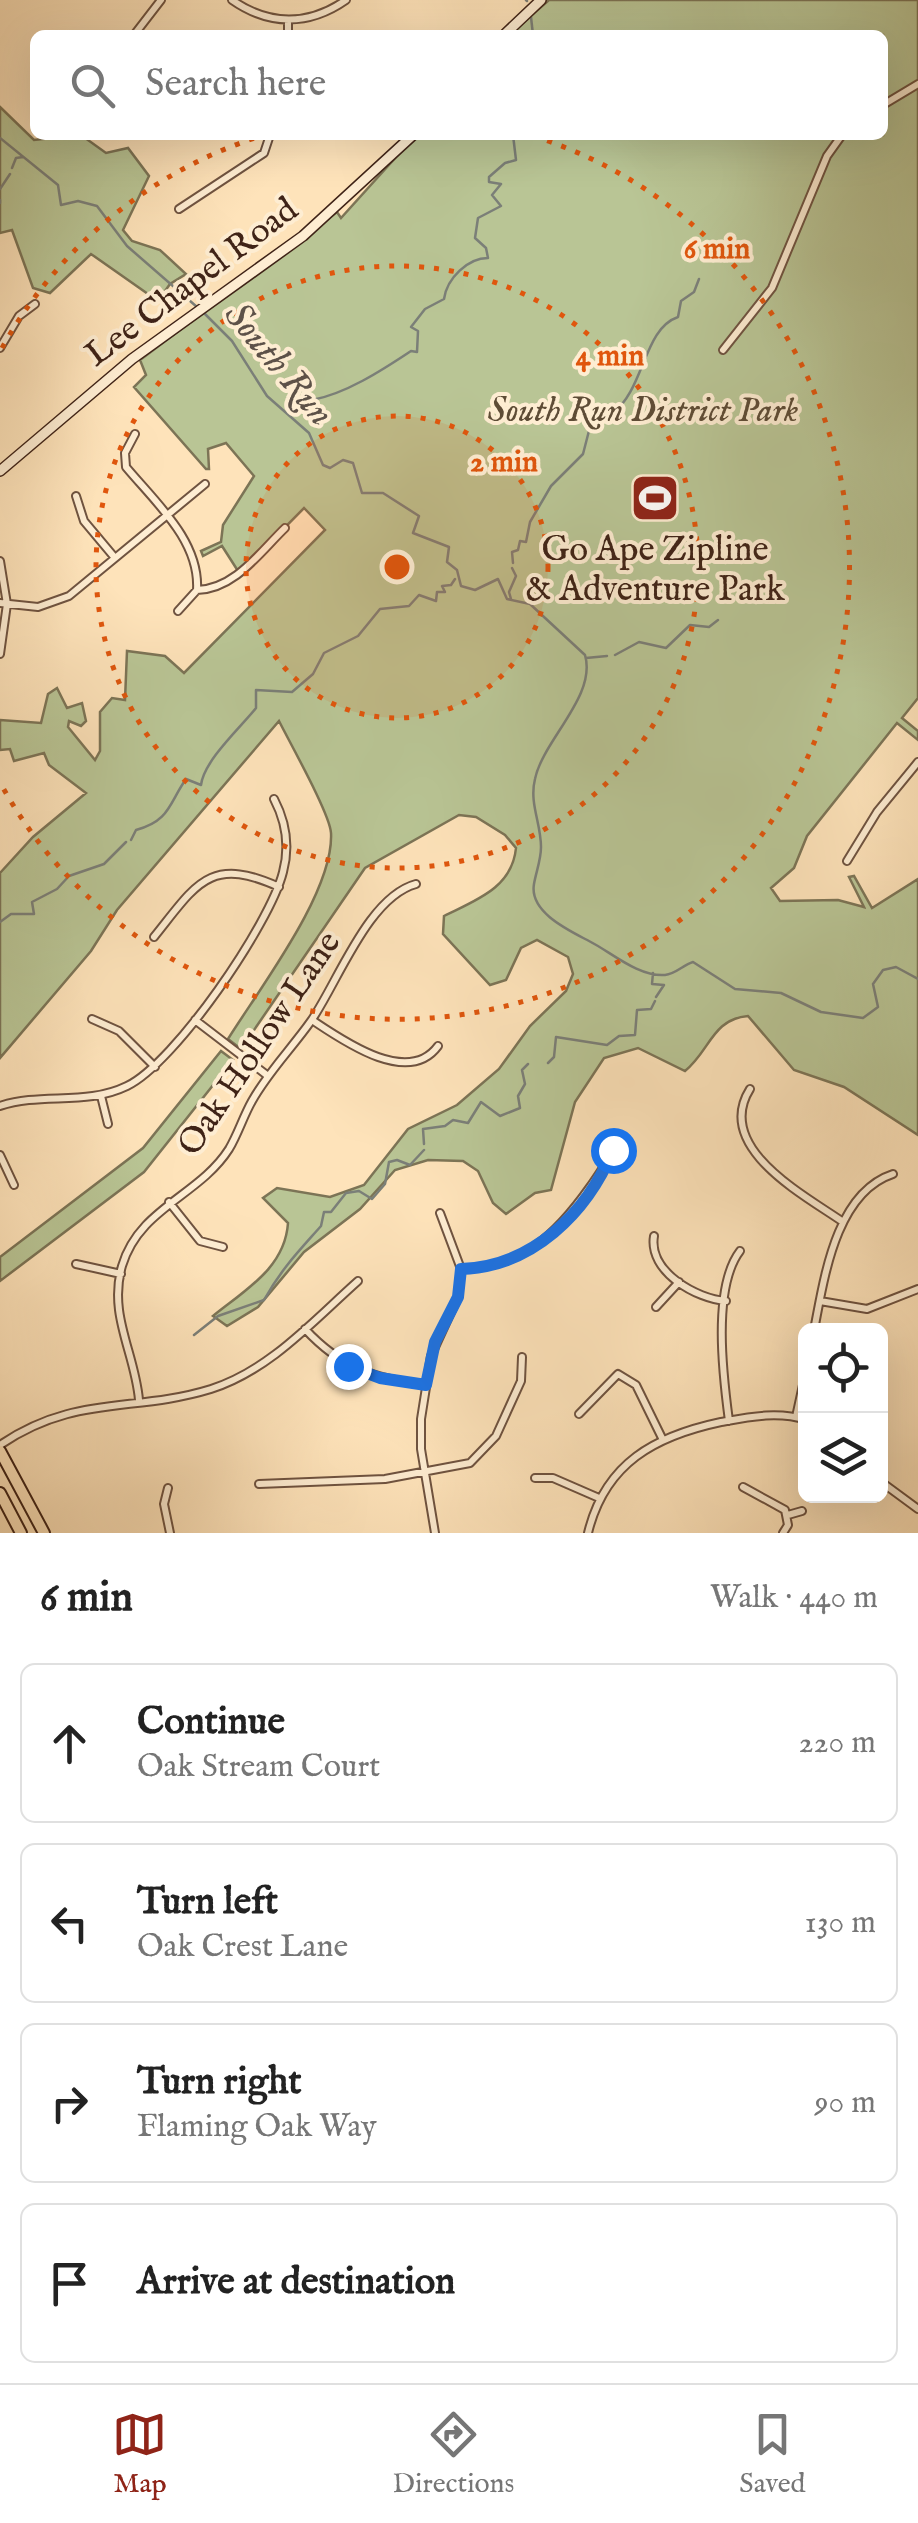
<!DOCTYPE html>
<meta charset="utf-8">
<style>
:root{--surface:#fff;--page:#f2f2f2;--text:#222;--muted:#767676;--line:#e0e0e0;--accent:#8f2418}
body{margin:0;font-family:"IM FELL English",serif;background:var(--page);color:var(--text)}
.controls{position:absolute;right:30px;bottom:30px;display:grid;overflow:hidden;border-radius:15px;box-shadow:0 10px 40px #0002}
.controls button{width:90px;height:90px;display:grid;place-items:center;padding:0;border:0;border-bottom:2px solid var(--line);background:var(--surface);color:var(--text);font:50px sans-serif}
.stop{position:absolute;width:30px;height:30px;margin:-22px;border:8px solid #1a73e8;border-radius:50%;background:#fff}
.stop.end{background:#1a73e8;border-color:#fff;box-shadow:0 2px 10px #0008}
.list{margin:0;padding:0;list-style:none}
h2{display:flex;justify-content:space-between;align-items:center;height:130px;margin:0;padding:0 40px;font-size:42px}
h2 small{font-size:32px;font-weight:400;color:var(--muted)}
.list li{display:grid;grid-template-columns:65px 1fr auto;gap:30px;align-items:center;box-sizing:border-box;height:160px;margin:0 20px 20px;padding:0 20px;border:2px solid var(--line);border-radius:15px}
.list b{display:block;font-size:38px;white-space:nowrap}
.list p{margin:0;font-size:32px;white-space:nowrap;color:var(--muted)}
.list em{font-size:32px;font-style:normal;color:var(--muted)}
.icon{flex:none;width:55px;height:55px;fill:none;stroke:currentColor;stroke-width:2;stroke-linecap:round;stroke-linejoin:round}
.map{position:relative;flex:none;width:918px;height:1533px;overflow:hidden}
.search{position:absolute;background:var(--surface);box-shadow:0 10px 40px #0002;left:30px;right:30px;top:30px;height:110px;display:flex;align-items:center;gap:25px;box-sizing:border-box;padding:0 35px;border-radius:15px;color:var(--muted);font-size:38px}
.sheet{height:850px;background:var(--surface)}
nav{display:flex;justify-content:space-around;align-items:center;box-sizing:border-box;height:140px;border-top:2px solid var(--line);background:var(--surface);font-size:28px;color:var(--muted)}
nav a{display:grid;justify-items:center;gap:5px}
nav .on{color:var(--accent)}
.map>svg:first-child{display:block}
</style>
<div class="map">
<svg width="918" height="1533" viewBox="0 0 918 1533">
<rect width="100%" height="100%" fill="#fee3ba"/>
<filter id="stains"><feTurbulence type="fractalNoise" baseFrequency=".002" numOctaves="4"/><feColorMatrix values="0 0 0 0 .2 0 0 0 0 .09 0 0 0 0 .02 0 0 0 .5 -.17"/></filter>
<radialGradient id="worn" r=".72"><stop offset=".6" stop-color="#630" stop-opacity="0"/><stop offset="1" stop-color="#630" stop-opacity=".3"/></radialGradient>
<!-- green -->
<path fill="#b9c595" stroke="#7c7456" stroke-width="2.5" d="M 549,0 L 918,0 L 918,698 L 902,718 L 918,731 L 918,740 L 897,723 L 807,836 L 794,868 L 771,888 L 780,901 L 838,900 L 864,907 L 849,877 L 854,876 L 872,908 L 918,879 L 918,1135 L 844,1087 L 794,1070 L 748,1016 C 712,1019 710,1051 685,1071 L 638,1048 L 604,1058 L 575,1102 L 551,1190 L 535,1193 L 506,1214 L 493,1203 L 478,1171 L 463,1161 L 428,1160 L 395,1170 L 360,1209 L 304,1252 L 258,1307 L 227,1326 L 213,1316 C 245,1290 285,1268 288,1223 L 263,1198 L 277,1188 L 330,1197 L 364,1185 L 408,1129 L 457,1105 L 499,1069 L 530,1026 L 566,991 L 573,974 L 568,957 L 537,940 L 521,948 L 506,980 L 490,985 L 443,934 L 444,916 C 476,900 512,888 516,848 L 505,835 L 476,817 L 459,815 L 365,868 L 241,1049 L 228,1039 C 259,989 334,892 331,833 C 330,814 290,743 279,721 L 117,910 L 91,951 L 0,1058 L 0,873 L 33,837 L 86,793 L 49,765 L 44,753 L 14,761 L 10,749 L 0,750 L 0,720 L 41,723 L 48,694 L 57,688 L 67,708 L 82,703 L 86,721 L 81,726 L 69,721 L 68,727 L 95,760 L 100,751 L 100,712 L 112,698 L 125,700 L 127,651 L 165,656 L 184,673 L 325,530 L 304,508 L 235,578 L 216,586 L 238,571 L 222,546 L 203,556 L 201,551 L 221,542 L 223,525 L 254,476 L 226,443 L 208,449 L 209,469 L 206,469 L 134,387 L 146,375 L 140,360 L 337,212 L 341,218 L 416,135 L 883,135 L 883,35 L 509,35 Z
M 0,107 L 34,140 L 81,135 L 106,153 L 128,148 L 149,176 L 123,230 L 132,241 L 160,250 L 186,274 L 170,284 L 158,301 L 91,254 L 50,293 L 33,288 L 12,230 L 0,233 Z
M 221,1051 L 233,1060 L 144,1172 L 0,1281 L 0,1257 L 143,1148 Z"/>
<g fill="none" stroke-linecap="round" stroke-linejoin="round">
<!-- stream -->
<path stroke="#7b7f78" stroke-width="2.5" d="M 526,0 L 527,1
M 531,17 L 533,35
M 0,138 L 58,185 L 61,205 L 78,201 L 97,206 L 127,246 L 197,307
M 12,168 L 16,158 L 23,157
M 0,189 L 10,174
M 0,200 L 0,203
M 203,312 L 232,341 L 267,396 L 309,433 L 323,465 L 330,468 L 343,460 L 353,463 L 362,493 L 383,493 L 419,516 L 413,533 L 449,547 L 447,562 L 457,570 L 461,586 L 475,590 L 498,579 L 507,599 L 530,604 L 585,655 C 597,696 543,740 535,779 C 529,803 541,823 541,847 C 541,860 536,872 534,884 C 529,912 568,930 589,941 C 611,952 638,977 665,975 C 676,974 683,965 693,962 L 735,989 L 781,993 L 821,1012 L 863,1018 L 878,1007 L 873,984 L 883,970 L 896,967 L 918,979
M 312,414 L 312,400 C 345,394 381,371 411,351 L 417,352 L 418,331 L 411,327 L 425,309 L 444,299 C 447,278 468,258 488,258 L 486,248 L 475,238 L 478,218 L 501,206 L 492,195 L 501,184 L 489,182 L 489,177 L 505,163 L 516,160 L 513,135
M 513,563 L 512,552 L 518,550 L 520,541 L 526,542 L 530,522 L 551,486 L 583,454 L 591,423 C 598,418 606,418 612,414 C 645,389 643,329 678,317 L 681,301 L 694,292 L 699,279
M 511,599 L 509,592 L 516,576 L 512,568
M 615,655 L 639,642 L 666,648 L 690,625 L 709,627 L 718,620
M 586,658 L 607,656
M 131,840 L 136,830 C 170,821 169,803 186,779 L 201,785 C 204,760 242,726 256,708 L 256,690 L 292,692 L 313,674 L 324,653 L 358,636 L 380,609 L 409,606 L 419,595 L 436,601 L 437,592 L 445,592 L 442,586 L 451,585 L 455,579
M 0,922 L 11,914 L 34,914 L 32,902 L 57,889 L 69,876 L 104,864 L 126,842
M 653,973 L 652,984 L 664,985 L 656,997
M 548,1063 L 554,1057 L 556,1037 L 607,1045 L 619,1036 L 635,1035 L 637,1010 L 651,1009 L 655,1001
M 424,1144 L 423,1129 L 445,1126 L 453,1120 L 468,1123 L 481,1102 L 500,1116 L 520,1108 L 518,1096 L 525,1084 L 522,1070 L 528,1064
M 194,1335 L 218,1316 L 264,1300 C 282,1268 298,1252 321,1226 L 324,1212 L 331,1212 L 346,1193 L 359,1191 L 372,1199 L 385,1184 L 389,1162 L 397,1160 L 410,1165 L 424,1150"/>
<!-- minor casing -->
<g stroke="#6f5340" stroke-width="10">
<path id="minor" d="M 232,0 C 269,26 309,26 346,0
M 134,35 L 161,0
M 288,35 L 288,21
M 883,105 L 918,84
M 179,209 L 264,153 L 270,135
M 0,348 L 19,316 L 35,304
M 723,350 L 772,288 L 827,156 L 842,135
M 135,434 L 125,453 L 126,467 C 156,503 200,541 197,590 L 178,611
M 76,496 L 84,521 L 115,558
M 0,561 L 7,604 L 0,654
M 197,590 C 235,589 260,552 285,528
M 0,603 L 38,607 L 69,596 L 205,484
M 847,861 L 877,812 L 918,762
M 154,937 C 196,885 209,855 279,887
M 92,1019 L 119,1031 L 155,1067
M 195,1020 L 268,1076
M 312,1020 C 342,1040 408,1087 438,1046
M 750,1089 C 713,1148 806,1196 843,1222
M 101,1096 L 108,1124
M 0,1106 C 42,1092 86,1106 127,1086 C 175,1063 270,924 283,872 C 290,846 286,822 274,799
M 0,1155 L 14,1185
M 169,1202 L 200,1241 L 223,1247
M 654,1236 C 648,1272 697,1299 726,1301
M 76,1264 L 121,1274
M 461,1269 C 523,1267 556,1235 590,1187 C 601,1171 612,1157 613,1138
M 820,1301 L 867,1309 L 918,1289
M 656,1307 L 679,1282
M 305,1329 C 341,1368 375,1379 426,1385
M 814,1330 C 824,1280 835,1193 893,1174
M 139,1400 C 135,1353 108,1315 122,1266 C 139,1208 199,1196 229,1149 C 238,1134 243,1117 252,1101 C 268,1072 292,1048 311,1021 C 338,982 368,897 416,884
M 579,1414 L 618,1374 L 636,1385 L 662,1438
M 796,1417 L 806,1371
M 729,1421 C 723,1376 712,1288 740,1251
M 0,1445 C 75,1394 133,1413 211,1389 C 270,1370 313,1321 358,1281
M 535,1478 L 553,1478 L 599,1498
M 880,1481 L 918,1509
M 259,1484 L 385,1479 L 470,1463 L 496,1436 L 521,1381 L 522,1357
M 743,1487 L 785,1510 L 788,1525 L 783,1533
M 168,1488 L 164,1504 L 170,1533
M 788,1515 L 802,1511
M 435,1533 L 421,1449 L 421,1419 L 431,1356 L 458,1297 L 461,1269 L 440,1213
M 588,1533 C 605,1463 655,1436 721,1422 C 749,1417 778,1411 806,1420"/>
</g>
<!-- secondary casing -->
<g stroke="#3f2317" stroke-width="12">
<path id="secondary" d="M 504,35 L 541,0
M 0,471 L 132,359 L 303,236 L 413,135"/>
</g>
<!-- trunk casing -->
<g stroke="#3f2317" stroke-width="14">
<path id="trunk" d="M 0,1451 L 44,1533
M 0,1493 L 21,1533"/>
</g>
<!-- minor -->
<use href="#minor" stroke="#feedd2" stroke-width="6"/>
<!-- secondary -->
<use href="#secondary" stroke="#feedd2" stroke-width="9"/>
<!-- trunk -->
<use href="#trunk" stroke="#fee3ba" stroke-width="10"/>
</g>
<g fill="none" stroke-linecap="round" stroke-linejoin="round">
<!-- route -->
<path stroke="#1a73e8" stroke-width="12" d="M 348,1366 L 380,1378 L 426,1385 L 435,1342 L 458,1297 L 461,1269 C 532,1267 587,1213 613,1150"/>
</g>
<!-- distance rings -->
<circle cx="397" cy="567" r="151" fill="#e0560d" fill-opacity=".12"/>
<g fill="none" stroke="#e0560d" stroke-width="5" stroke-dasharray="5 10">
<circle cx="397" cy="567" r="151"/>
<circle cx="397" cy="567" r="301"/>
<path d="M2 348A452 452 0 0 1 261 136M533 136A452 452 0 1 1 2 786"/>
</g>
<!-- icons -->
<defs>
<g id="stadium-square" transform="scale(2.5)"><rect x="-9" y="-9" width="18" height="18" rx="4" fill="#8f2418" stroke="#feedd2"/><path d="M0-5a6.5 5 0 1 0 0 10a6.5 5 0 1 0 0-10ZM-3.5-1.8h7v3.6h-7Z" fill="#fff"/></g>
</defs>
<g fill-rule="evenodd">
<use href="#stadium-square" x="655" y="498"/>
</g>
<g text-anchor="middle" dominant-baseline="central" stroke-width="8" stroke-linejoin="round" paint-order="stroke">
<!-- street labels -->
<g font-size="35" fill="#3f2317" stroke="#feedd2">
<text transform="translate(192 283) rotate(-37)">Lee Chapel Road</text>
<text transform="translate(260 1044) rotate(-56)">Oak Hollow Lane</text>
</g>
<!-- park labels -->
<g font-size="35" font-style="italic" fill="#5e4c36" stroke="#feedd2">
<text x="643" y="411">South Run District Park</text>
</g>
<!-- poi labels -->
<g font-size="35" fill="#3f2317" stroke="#feedd2">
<text x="655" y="550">Go Ape Zipline<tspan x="655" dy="40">&amp; Adventure Park</tspan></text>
</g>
<!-- water labels -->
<g font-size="38" font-style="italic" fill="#5d5148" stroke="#feedd2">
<text transform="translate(278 365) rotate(50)">South Run</text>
</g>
</g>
<circle cx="397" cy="567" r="15" fill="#e0560d" stroke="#feedd2" stroke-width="5"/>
<g font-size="30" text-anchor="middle" font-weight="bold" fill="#e0560d" stroke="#feedd2" stroke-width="8" stroke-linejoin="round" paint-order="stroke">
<text x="717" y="258">6 min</text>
<text x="610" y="365">4 min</text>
<text x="504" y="471">2 min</text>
</g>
<rect width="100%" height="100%" filter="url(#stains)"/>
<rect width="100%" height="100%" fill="url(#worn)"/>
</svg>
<div class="controls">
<button><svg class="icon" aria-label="locate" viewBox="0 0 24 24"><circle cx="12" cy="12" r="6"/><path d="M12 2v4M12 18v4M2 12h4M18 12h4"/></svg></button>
<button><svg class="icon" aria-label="layers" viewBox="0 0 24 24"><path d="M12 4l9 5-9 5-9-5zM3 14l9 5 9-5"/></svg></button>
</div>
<div class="stop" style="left:613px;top:1150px"></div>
<div class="stop end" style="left:348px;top:1366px"></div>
<div class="search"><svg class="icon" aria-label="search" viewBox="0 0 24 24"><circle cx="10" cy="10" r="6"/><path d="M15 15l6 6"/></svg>Search here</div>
</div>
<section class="sheet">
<h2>6 min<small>Walk · 440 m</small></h2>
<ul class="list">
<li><svg class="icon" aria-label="ahead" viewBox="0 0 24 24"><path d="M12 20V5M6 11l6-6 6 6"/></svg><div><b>Continue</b><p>Oak Stream Court</p></div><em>220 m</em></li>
<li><svg class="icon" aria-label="left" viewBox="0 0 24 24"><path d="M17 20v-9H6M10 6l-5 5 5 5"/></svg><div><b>Turn left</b><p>Oak Crest Lane</p></div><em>130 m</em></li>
<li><svg class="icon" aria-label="right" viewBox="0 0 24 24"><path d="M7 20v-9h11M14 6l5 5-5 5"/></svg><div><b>Turn right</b><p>Flaming Oak Way</p></div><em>90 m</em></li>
<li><svg class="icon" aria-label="arrive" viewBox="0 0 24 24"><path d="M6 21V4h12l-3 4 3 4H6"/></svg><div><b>Arrive at destination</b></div></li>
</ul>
</section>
<nav>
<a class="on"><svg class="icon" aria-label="map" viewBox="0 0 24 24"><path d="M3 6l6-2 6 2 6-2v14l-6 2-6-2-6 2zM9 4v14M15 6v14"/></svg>Map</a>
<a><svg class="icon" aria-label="directions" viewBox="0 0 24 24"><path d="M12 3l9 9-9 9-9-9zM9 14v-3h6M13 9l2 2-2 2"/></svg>Directions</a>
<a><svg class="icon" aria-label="saved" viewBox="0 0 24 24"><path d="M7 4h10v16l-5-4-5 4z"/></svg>Saved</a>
</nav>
